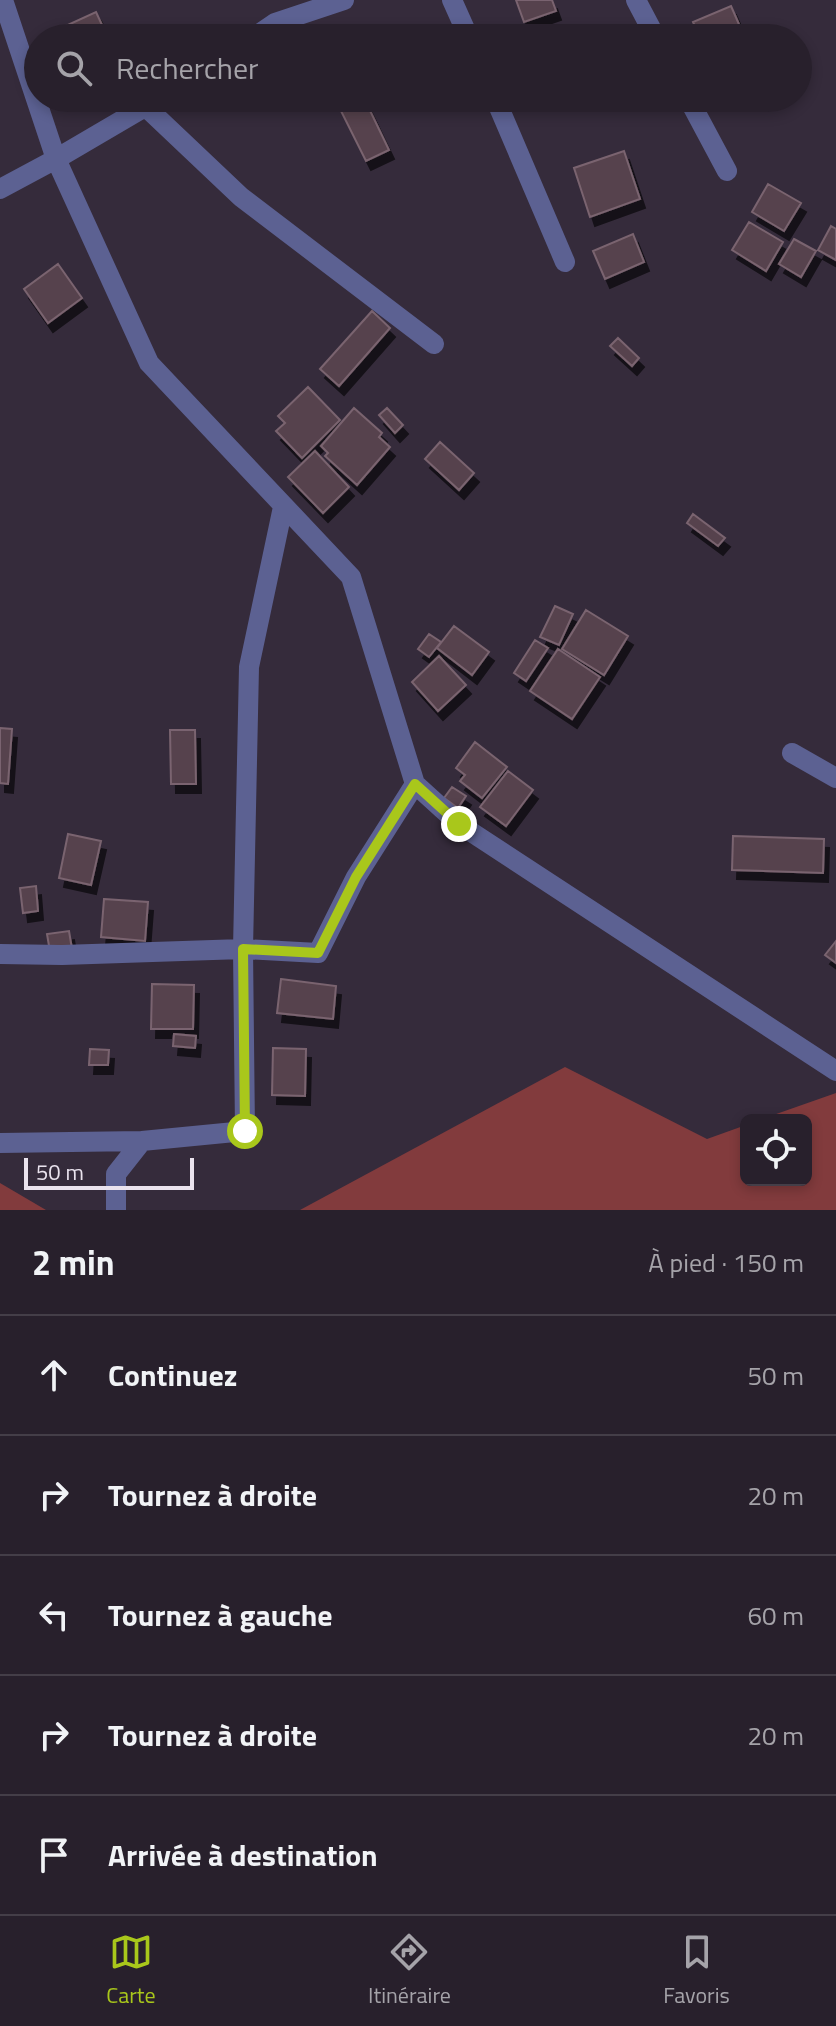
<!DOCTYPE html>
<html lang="fr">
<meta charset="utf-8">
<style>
:root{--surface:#28202c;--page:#342d38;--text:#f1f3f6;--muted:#a5a3a9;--line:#443e48;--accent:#a9c71b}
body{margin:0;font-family:"Titillium Web",sans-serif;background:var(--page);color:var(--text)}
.controls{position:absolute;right:24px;bottom:24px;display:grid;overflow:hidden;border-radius:12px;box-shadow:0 4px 12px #0003}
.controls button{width:72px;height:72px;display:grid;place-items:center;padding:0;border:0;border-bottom:2px solid var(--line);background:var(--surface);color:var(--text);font:40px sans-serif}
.scale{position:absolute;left:24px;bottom:20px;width:170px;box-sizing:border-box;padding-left:8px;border:4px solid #eae3ee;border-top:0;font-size:22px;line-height:28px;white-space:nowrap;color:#eae3ee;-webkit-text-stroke:6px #352b3b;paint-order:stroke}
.stop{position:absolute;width:24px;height:24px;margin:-18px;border:6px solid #a9c71b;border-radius:50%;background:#fff}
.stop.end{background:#a9c71b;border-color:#fff;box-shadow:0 2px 8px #0008}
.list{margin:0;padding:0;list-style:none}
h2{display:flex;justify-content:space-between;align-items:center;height:104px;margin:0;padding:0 32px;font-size:34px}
h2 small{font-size:26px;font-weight:400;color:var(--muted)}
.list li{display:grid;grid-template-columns:52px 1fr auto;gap:24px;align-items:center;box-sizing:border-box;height:120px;padding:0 32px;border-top:2px solid var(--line)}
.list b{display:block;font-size:30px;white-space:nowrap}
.list em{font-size:26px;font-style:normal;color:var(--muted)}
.icon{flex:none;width:44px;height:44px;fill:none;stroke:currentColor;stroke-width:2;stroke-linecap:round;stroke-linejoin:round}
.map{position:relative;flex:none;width:836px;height:1210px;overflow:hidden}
.search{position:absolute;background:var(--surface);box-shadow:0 4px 12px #0003;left:24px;right:24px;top:24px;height:88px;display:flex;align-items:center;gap:20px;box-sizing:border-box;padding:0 28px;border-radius:44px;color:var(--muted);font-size:30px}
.sheet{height:704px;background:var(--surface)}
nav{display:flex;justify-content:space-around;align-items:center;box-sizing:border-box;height:112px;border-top:2px solid var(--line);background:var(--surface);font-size:22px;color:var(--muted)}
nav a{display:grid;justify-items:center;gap:4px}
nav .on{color:var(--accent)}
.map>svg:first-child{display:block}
</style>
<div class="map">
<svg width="836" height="1210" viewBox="0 0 836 1210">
<defs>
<filter id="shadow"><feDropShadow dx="5" dy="9" stdDeviation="0" flood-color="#0009"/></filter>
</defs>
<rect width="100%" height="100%" fill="#352b3b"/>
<!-- green -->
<path fill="#823b3d" d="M 565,1067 L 707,1139 L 746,1125 L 746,1180 L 806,1180 L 806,1120 L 759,1120 L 836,1093 L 836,1210 L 300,1210 Z
M 0,1183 L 46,1210 L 0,1210 Z"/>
<!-- building -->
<path fill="#57434d" stroke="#7a646f" stroke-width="2" filter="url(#shadow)" d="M 516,0 L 552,0 L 556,11 L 524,22 Z
M 731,6 L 745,38 L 700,38 L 693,22 Z
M 96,12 L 108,38 L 50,38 L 48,34 Z
M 362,98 L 364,98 L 389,150 L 366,161 L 340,109 Z
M 624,151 L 640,199 L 590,217 L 574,168 Z
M 768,184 L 801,203 L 784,231 L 752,212 Z
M 749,222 L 783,242 L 766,271 L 732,250 Z
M 831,226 L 836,229 L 836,260 L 818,250 Z
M 633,234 L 644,262 L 605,279 L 593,251 Z
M 794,239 L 816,251 L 801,277 L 779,264 Z
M 58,264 L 82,298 L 48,323 L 24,289 Z
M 372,311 L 390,328 L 339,386 L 320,369 Z
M 618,338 L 639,358 L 632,366 L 610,346 Z
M 308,387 L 340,420 L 302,458 L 276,431 L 285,423 L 278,416 Z
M 354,408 L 382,433 L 379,437 L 390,447 L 357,485 L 325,456 L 328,453 L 321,446 Z
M 387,408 L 403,425 L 395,433 L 379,415 Z
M 440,442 L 474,473 L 459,490 L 425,459 Z
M 315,451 L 349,487 L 323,513 L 288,477 Z
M 693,514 L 725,538 L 718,546 L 687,523 Z
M 555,606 L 573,614 L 559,645 L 540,637 Z
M 586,610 L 628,636 L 604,675 L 562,649 Z
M 454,626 L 489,652 L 472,675 L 437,648 Z
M 429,634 L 441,642 L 429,657 L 418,649 Z
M 535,640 L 548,648 L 526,681 L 514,673 Z
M 558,649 L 600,677 L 572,719 L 530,691 Z
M 439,656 L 466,685 L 438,711 L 412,682 Z
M 0,728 L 12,729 L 8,784 L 0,783 Z
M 170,730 L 195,730 L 196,784 L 171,784 Z
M 475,742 L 507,767 L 482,798 L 460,781 L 465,775 L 456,768 Z
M 508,771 L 533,790 L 506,826 L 480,807 Z
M 452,787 L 466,796 L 458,808 L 444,798 Z
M 68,834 L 101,841 L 91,885 L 59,878 Z
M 733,836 L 824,839 L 823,873 L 732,870 Z
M 36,886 L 38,911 L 23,913 L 20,888 Z
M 104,899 L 148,902 L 145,941 L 101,937 Z
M 69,931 L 72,949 L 50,952 L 47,934 Z
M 836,941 L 836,963 L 825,955 Z
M 281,979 L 336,986 L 333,1019 L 277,1013 Z
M 152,984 L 194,985 L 193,1029 L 151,1029 Z
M 174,1034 L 196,1036 L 195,1048 L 173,1046 Z
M 273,1048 L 306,1049 L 305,1096 L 272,1095 Z
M 90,1049 L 109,1050 L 108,1065 L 89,1065 Z"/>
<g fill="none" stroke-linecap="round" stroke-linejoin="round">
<!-- street -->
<path stroke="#5c6192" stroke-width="20" d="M 3,0 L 56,159 L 149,363 L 351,577 L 415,784 L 459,824 L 836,1071
M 452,0 L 469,38
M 636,0 L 656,38
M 253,38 L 275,23 L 344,0
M 495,98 L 565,262
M 688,98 L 727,171
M 146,107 L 241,197 L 434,344
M 0,189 L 56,159 L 160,98
M 792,753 L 836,778
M 0,954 L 62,955 L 243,949 L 318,953 L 356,877 L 415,784
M 0,1143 L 142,1141
M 116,1210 L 116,1174 L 142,1141 L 245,1131 L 243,949 L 249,667 L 283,507"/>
</g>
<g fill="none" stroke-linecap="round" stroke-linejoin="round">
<!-- route -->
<path stroke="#a9c71b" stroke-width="10" d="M 245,1131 L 243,949 L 318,953 L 356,877 L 415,784 L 459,824"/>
</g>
</svg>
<div class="controls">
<button><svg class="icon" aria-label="locate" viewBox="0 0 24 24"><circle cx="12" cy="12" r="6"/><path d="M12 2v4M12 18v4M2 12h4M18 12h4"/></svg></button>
</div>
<div class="scale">50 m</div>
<div class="stop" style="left:245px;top:1131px"></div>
<div class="stop end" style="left:459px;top:824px"></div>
<div class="search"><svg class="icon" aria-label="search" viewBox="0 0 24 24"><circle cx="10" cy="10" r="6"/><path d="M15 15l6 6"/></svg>Rechercher</div>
</div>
<section class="sheet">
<h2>2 min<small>À pied · 150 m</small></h2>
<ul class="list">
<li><svg class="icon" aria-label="ahead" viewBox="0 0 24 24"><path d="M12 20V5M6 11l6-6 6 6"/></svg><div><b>Continuez</b></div><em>50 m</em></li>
<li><svg class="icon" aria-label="right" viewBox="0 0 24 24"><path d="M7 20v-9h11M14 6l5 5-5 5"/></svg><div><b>Tournez à droite</b></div><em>20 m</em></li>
<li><svg class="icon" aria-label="left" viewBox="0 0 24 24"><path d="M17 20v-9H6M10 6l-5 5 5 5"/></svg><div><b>Tournez à gauche</b></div><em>60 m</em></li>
<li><svg class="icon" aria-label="right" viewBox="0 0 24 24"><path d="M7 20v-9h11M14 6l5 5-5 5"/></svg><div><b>Tournez à droite</b></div><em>20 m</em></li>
<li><svg class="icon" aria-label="arrive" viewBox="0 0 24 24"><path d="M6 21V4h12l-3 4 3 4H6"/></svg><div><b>Arrivée à destination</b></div></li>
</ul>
</section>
<nav>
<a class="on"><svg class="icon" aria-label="map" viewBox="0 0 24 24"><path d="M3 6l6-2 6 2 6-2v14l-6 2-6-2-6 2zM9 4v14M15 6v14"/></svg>Carte</a>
<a><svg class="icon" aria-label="directions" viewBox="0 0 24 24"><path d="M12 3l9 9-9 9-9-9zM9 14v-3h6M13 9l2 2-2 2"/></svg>Itinéraire</a>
<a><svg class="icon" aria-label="saved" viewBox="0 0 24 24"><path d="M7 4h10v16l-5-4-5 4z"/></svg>Favoris</a>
</nav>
